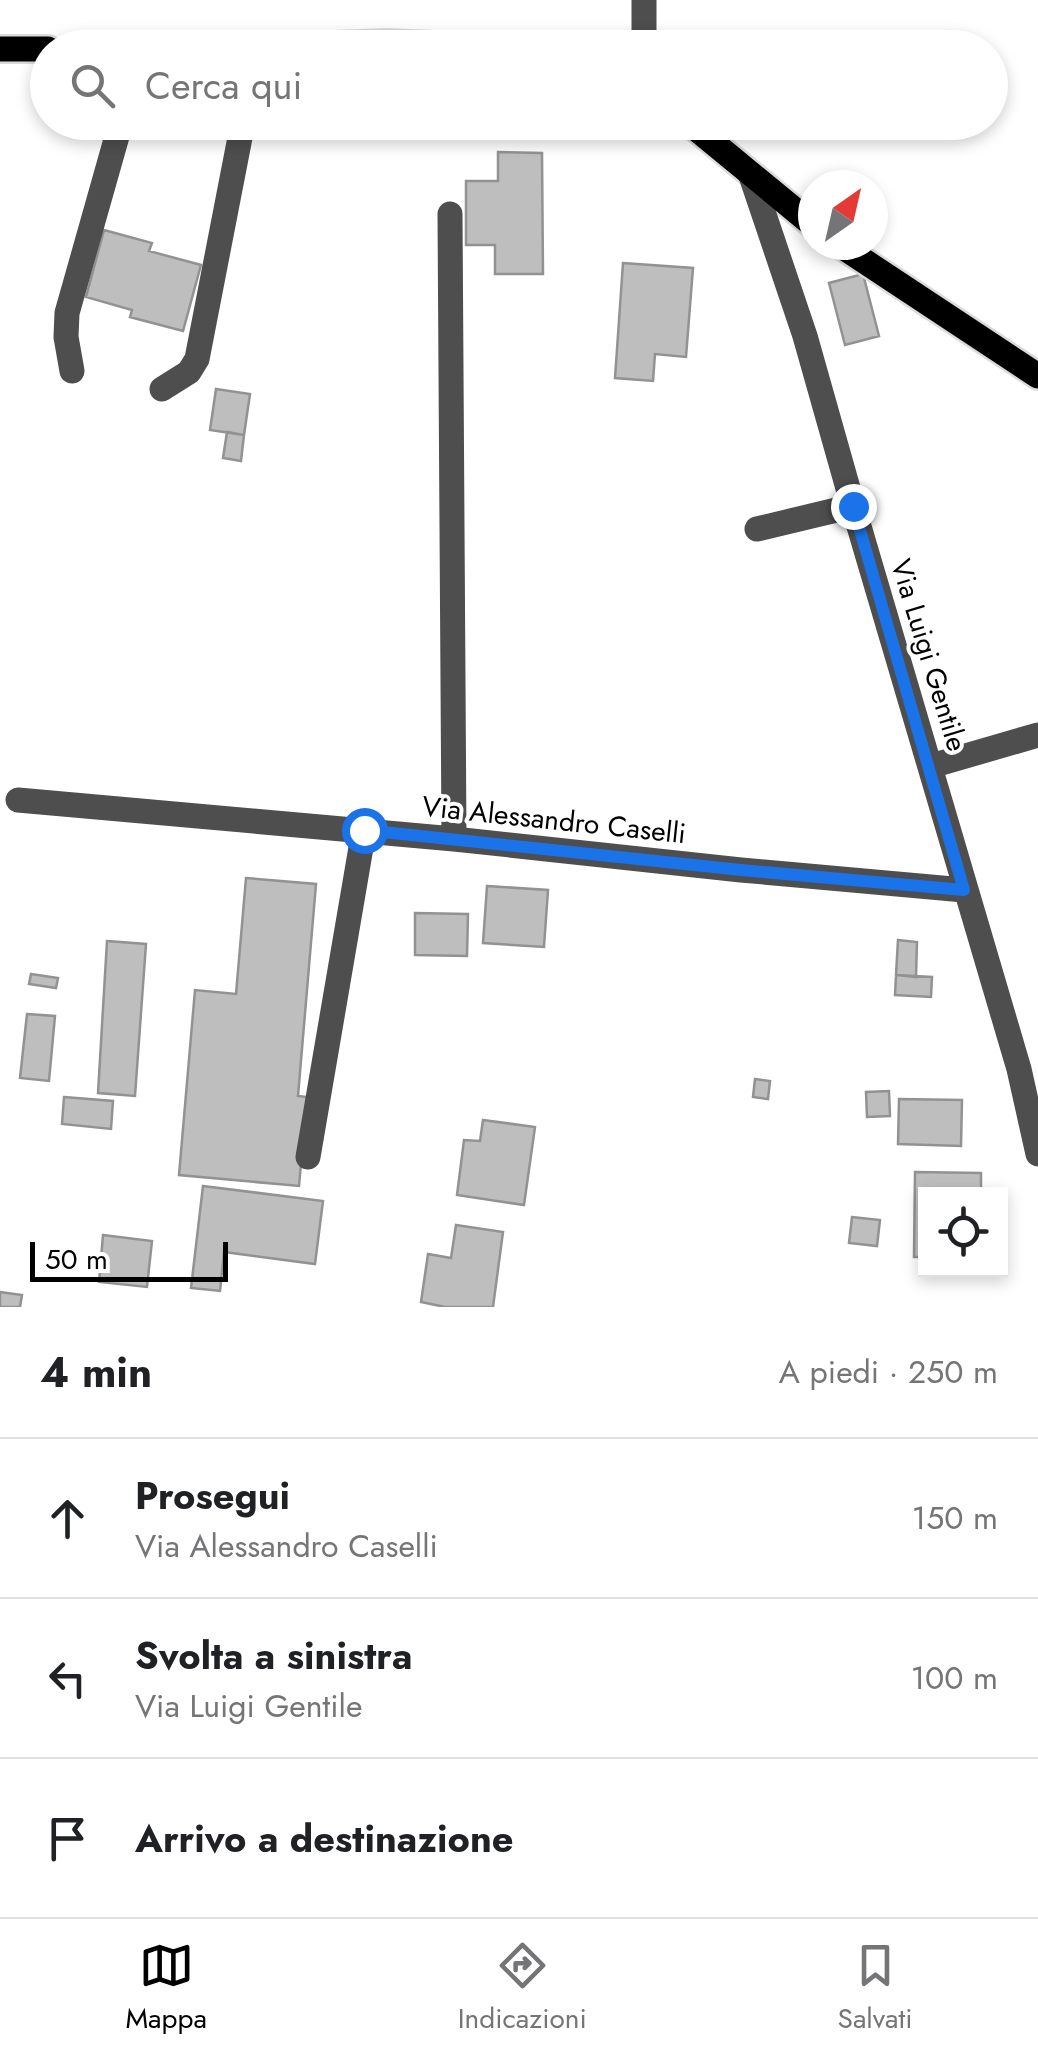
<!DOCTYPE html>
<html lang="it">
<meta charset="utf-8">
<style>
:root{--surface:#fff;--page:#f6f6f6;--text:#202124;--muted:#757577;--line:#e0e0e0;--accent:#000}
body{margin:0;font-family:Jost,sans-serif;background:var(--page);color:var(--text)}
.controls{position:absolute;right:30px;bottom:30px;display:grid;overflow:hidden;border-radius:0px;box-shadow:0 5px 15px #0003}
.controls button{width:90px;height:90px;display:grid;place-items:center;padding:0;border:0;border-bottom:2px solid var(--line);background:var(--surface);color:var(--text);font:50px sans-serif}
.compass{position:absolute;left:798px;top:170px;width:90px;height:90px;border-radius:50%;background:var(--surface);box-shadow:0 5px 15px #0003;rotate:34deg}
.scale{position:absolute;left:30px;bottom:25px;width:198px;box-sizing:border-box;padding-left:10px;border:5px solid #000;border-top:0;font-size:28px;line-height:35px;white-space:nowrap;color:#000;-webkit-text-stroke:8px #fff;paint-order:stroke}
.stop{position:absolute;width:30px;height:30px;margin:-22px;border:8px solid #1a73e8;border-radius:50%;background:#fff}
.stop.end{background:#1a73e8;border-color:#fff;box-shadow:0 2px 10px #0008}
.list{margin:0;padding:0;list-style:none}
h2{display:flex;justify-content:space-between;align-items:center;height:130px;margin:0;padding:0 40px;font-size:42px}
h2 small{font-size:32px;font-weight:400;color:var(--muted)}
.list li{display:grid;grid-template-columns:65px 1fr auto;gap:30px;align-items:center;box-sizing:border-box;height:160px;padding:0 40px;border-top:2px solid var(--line)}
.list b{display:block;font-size:38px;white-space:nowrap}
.list p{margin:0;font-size:32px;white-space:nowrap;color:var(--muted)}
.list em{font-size:32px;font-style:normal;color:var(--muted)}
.icon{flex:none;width:55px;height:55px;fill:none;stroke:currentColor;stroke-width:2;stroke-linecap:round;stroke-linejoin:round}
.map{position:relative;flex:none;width:1038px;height:1307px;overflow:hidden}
.search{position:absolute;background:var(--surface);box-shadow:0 5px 15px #0003;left:30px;right:30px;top:30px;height:110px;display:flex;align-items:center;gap:25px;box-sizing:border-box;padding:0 35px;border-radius:55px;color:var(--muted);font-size:38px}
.sheet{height:610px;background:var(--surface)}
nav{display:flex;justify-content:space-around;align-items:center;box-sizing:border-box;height:140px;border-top:2px solid var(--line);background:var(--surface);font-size:28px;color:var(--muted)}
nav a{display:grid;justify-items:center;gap:5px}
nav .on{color:var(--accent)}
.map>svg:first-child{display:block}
</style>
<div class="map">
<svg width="1038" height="1307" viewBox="0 0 1038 1307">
<rect width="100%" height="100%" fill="#fff"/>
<!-- building -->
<path fill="#bebebe" stroke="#929292" stroke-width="2.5" d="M 498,152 L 542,153 L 543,274 L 495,274 L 495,245 L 466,245 L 466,181 L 498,181 Z
M 104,230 L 152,243 L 149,251 L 201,265 L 183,331 L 130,317 L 132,310 L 86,297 Z
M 623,263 L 693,268 L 686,357 L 655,354 L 653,381 L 615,378 Z
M 863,274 L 879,336 L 845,345 L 829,283 Z
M 216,389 L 250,394 L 244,435 L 210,430 Z
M 227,432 L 244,435 L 241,461 L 223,458 Z
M 246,878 L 316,884 L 298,1096 L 307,1097 L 299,1186 L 179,1175 L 195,990 L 236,994 Z
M 487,886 L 548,890 L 544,947 L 483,943 Z
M 415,913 L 468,914 L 467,956 L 415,955 Z
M 898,940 L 917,942 L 916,977 L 896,975 Z
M 107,941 L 146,944 L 135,1096 L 98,1093 Z
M 31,974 L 58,978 L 56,988 L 29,984 Z
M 896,975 L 932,977 L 931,997 L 895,995 Z
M 27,1014 L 55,1016 L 49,1081 L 20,1078 Z
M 755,1079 L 770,1081 L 768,1099 L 753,1097 Z
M 889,1091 L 890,1116 L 867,1117 L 866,1092 Z
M 64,1097 L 113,1101 L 111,1129 L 62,1124 Z
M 899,1099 L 962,1100 L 961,1146 L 898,1144 Z
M 483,1120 L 535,1127 L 524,1205 L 457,1195 L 464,1140 L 480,1141 Z
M 915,1172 L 981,1173 L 981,1194 L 926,1194 L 926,1257 L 914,1257 Z
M 203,1186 L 323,1201 L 315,1264 L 224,1252 L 220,1291 L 191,1288 Z
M 852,1217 L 880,1220 L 877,1246 L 849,1243 Z
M 456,1225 L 503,1232 L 493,1307 L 445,1307 L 421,1302 L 428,1254 L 451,1258 Z
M 103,1235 L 152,1241 L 147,1287 L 99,1282 Z
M 0,1292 L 22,1295 L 20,1307 L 0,1307 Z"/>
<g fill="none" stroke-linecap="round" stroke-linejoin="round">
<!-- major casing -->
<g stroke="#dbdbdb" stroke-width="30">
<path id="major" d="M 257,48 L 387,43 L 503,48
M 0,49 L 48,49
M 688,122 L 813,225
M 840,245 L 1038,376"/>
</g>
<!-- minor -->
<path stroke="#4e4e4e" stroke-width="25" d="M 644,48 L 644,0
M 751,176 L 805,336 L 853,506 L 1019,1069 L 1038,1154
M 450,214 L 454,839
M 72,371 L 66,337 L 67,313 L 121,122
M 162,389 L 189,372 L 197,359 L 243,122
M 757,529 L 853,506
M 931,766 L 1038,735
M 18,800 L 454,839 L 741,870 L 964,890
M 308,1157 L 364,830"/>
<!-- major -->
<use href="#major" stroke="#000" stroke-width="25"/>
</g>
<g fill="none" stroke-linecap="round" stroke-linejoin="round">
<!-- route -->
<path stroke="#1a73e8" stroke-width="12" d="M 364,830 L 741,870 L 964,890 L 853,506"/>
</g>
<g text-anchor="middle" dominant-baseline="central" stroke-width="8" stroke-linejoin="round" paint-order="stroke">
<!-- street labels -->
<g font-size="28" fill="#000" stroke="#fff">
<text transform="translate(929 655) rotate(73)">Via Luigi Gentile</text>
<text transform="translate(554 820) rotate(6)">Via Alessandro Caselli</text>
</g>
</g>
</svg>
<div class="controls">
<button><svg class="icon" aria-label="locate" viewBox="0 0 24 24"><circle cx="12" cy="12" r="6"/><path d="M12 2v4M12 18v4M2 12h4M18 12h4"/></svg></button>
</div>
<svg class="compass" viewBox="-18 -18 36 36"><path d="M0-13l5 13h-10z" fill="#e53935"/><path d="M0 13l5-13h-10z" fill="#757577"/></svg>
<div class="scale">50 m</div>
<div class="stop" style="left:364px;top:830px"></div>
<div class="stop end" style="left:853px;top:506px"></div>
<div class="search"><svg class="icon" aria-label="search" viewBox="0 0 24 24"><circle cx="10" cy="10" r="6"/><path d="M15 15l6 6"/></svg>Cerca qui</div>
</div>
<section class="sheet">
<h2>4 min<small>A piedi · 250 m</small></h2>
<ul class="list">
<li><svg class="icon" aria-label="ahead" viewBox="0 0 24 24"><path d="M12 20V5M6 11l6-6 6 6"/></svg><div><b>Prosegui</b><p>Via Alessandro Caselli</p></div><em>150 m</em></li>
<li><svg class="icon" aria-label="left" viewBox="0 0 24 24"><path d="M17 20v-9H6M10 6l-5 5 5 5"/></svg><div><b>Svolta a sinistra</b><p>Via Luigi Gentile</p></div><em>100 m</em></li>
<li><svg class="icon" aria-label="arrive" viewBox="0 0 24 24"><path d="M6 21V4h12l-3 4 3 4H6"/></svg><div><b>Arrivo a destinazione</b></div></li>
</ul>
</section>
<nav>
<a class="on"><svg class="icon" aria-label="map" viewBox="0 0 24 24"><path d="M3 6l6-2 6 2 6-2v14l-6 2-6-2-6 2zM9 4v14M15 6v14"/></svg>Mappa</a>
<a><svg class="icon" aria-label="directions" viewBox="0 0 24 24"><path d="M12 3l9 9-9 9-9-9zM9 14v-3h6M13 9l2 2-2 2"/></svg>Indicazioni</a>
<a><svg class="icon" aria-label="saved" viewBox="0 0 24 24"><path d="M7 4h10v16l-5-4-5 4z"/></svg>Salvati</a>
</nav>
